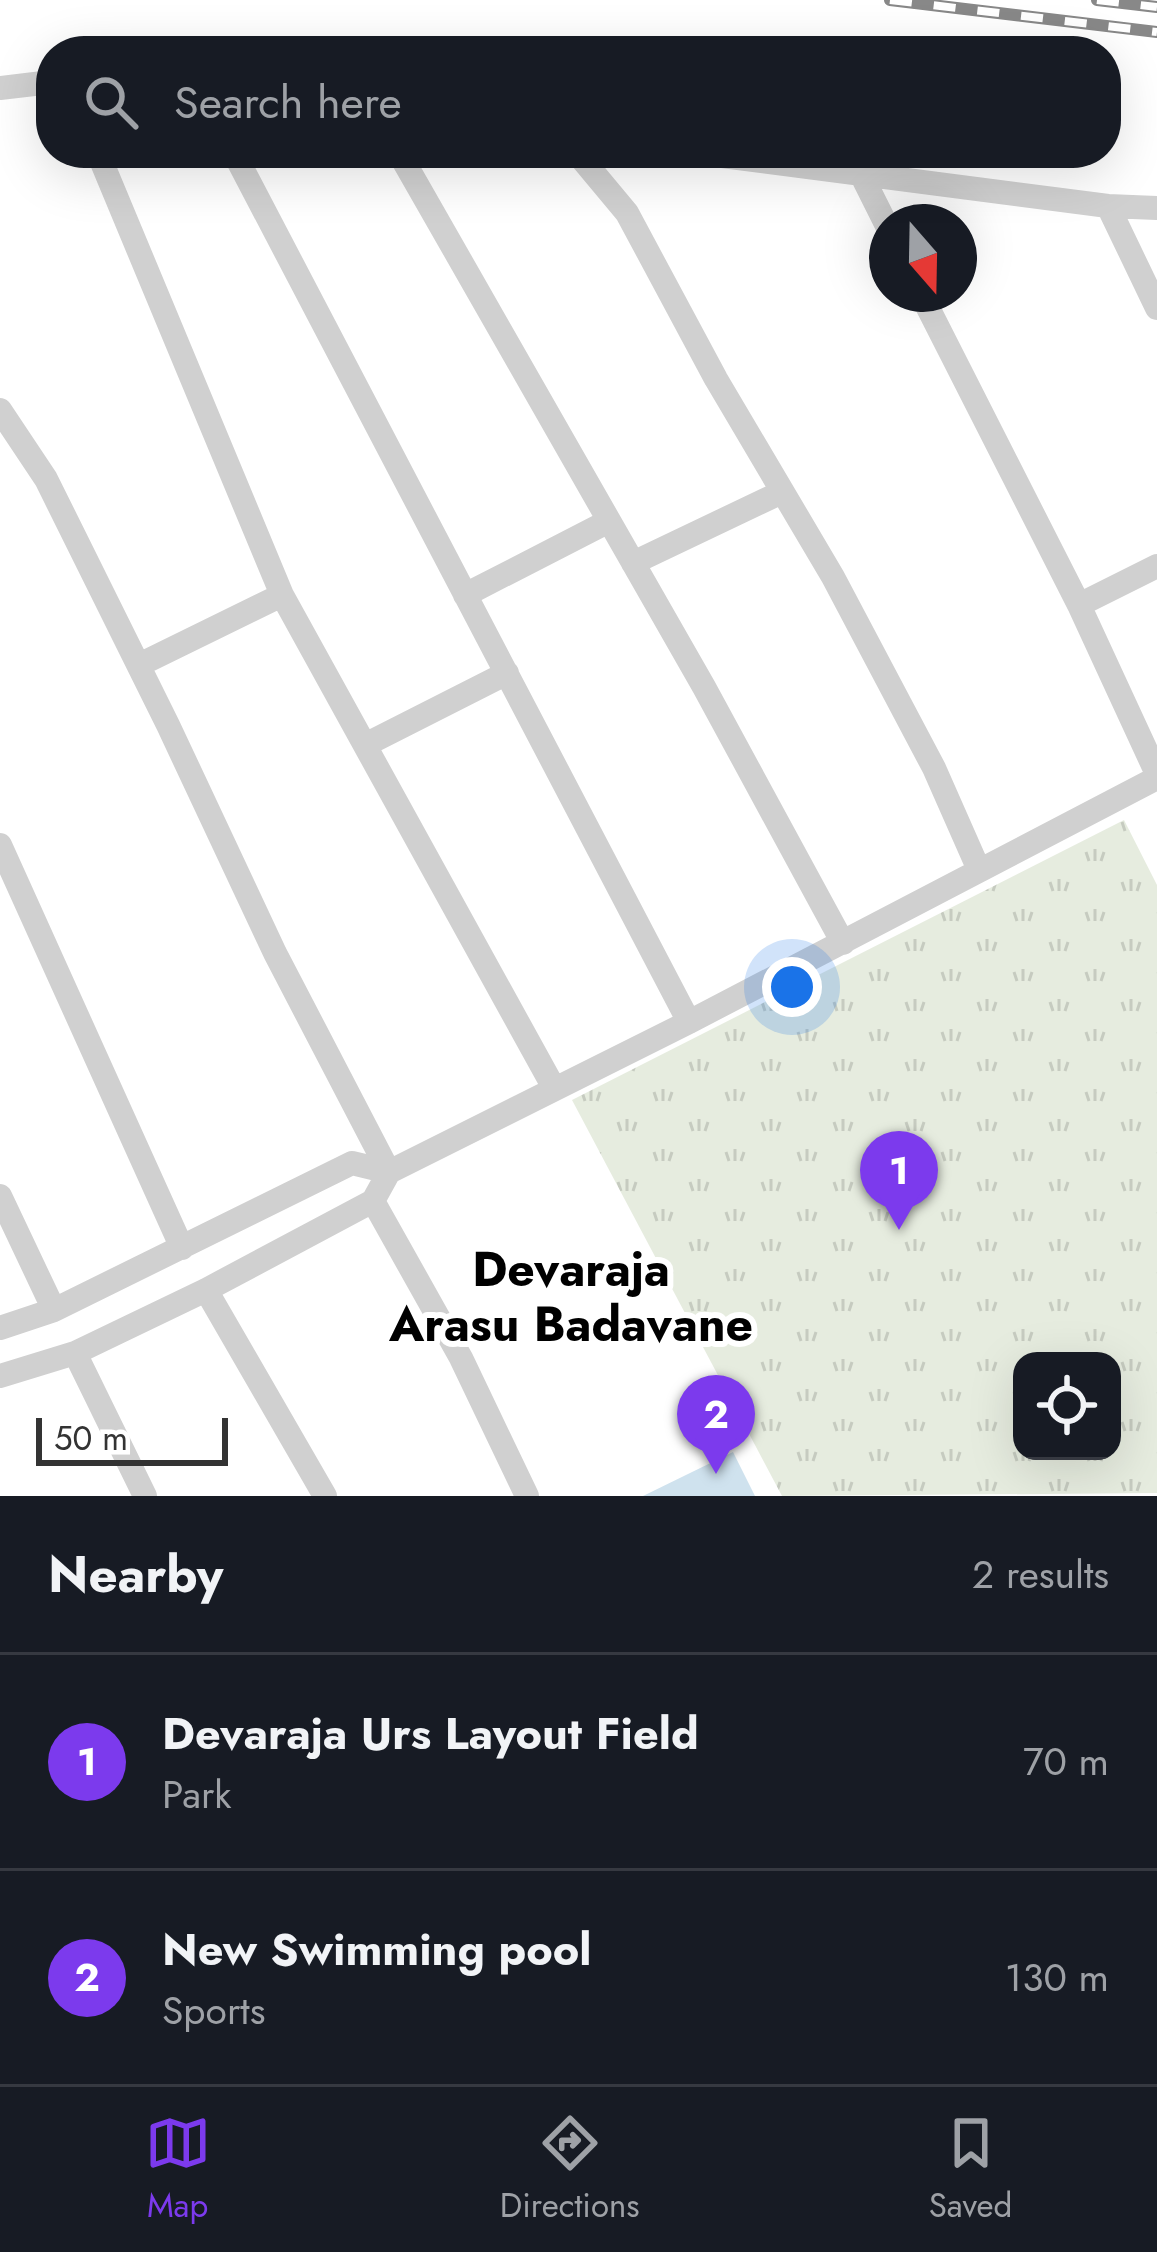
<!DOCTYPE html>
<style>
:root{--surface:#171b24;--page:#242831;--text:#f1f3f6;--muted:#9ea1a6;--line:#363941;--accent:#7c3aed}
body{margin:0;font-family:Jost,sans-serif;background:var(--page);color:var(--text)}
.controls{position:absolute;right:36px;bottom:36px;display:grid;overflow:hidden;border-radius:24px;box-shadow:0 12px 48px #0002}
.controls button{width:108px;height:108px;display:grid;place-items:center;padding:0;border:0;border-bottom:3px solid var(--line);background:var(--surface);color:var(--text);font:60px sans-serif}
.compass{position:absolute;left:869px;top:204px;width:108px;height:108px;border-radius:50%;background:var(--surface);box-shadow:0 12px 48px #0002;rotate:160deg}
.scale{position:absolute;left:36px;bottom:30px;width:192px;box-sizing:border-box;padding-left:12px;border:6px solid #333;border-top:0;font-size:33px;line-height:42px;white-space:nowrap;color:#333;-webkit-text-stroke:9px #fff;paint-order:stroke}
.you{position:absolute;left:792px;top:987px;width:42px;height:42px;margin:-30px;border:9px solid #fff;border-radius:50%;background:#1a73e8;box-shadow:0 0 0 18px #1a73e833}
.badge{display:grid;place-items:center;width:78px;height:78px;border-radius:50%;background:var(--accent);color:#fff;font-size:39px;font-weight:700}
.pin{position:absolute;translate:-50% -99px;filter:drop-shadow(0 3px 6px #0008)}
.pin::after{content:'';position:absolute;top:63px;width:42px;height:36px;background:inherit;clip-path:polygon(0 0,100% 0,50% 100%)}
.list{margin:0;padding:0;list-style:none}
h2{display:flex;justify-content:space-between;align-items:center;height:156px;margin:0;padding:0 48px;font-size:51px}
h2 small{font-size:39px;font-weight:400;color:var(--muted)}
.list li{display:grid;grid-template-columns:78px 1fr auto;gap:36px;align-items:center;box-sizing:border-box;height:216px;padding:0 48px;border-top:3px solid var(--line)}
.list b{display:block;font-size:45px;white-space:nowrap}
.list p{margin:0;font-size:39px;white-space:nowrap;color:var(--muted)}
.list em{font-size:39px;font-style:normal;color:var(--muted)}
.icon{flex:none;width:66px;height:66px;fill:none;stroke:currentColor;stroke-width:2;stroke-linecap:round;stroke-linejoin:round}
.map{position:relative;flex:none;width:1157px;height:1496px;overflow:hidden}
.search{position:absolute;background:var(--surface);box-shadow:0 12px 48px #0002;left:36px;right:36px;top:36px;height:132px;display:flex;align-items:center;gap:30px;box-sizing:border-box;padding:0 42px;border-radius:48px;color:var(--muted);font-size:45px}
.sheet{height:588px;background:var(--surface)}
nav{display:flex;justify-content:space-around;align-items:center;box-sizing:border-box;height:168px;border-top:3px solid var(--line);background:var(--surface);font-size:33px;color:var(--muted)}
nav a{display:grid;justify-items:center;gap:6px}
nav .on{color:var(--accent)}
.map>svg:first-child{display:block}
</style>
<div class="map">
<svg width="1157" height="1496" viewBox="0 0 1157 1496">
<defs>
<pattern id="park-tufts" width="24" height="20" patternUnits="userSpaceOnUse" patternTransform="scale(3)"><rect width="24" height="20" fill="#e6ecdf"/><path d="M3 7l-1-3M5 7V3M7 7l1-3M15 17l-1-3M17 17v-4M19 17l1-3" fill="none" stroke="#c6cbc0"/></pattern>
</defs>
<rect width="100%" height="100%" fill="#fff"/>
<!-- park -->
<path fill="url(#park-tufts)" fill-rule="evenodd" d="M 1124,820 L 1157,885 L 1157,1493 L 782,1496 L 572,1100 ZM 1022,1361 L 1112,1361 L 1112,1451 L 1022,1451 Z"/>
<!-- water -->
<path fill="#cfe2ee" d="M 733,1452 L 755,1496 L 643,1496 Z"/>
<g fill="none" stroke-linecap="round" stroke-linejoin="round">
<!-- minor -->
<path stroke="#d0d0d0" stroke-width="24" d="M 0,88 L 51,82
M 98,153 L 282,595 L 554,1088
M 234,153 L 689,1022
M 399,153 L 704,687 L 843,943
M 577,153 L 627,213 L 716,379 L 833,577 L 934,768 L 979,870
M 699,153 L 1108,206 L 1157,208
M 862,176 L 887,226
M 1108,206 L 1157,308
M 921,294 L 1079,605 L 1157,774
M 0,410 L 46,479 L 168,725 L 275,953 L 389,1172 L 373,1201 L 206,1290 L 75,1353 L 0,1376
M 633,563 L 782,492
M 465,595 L 609,521
M 1079,605 L 1157,566
M 139,665 L 282,595
M 367,744 L 507,673
M 0,845 L 182,1248
M 0,1196 L 54,1310
M 373,1201 L 461,1358 L 527,1496
M 206,1290 L 325,1496
M 0,1328 L 54,1310 L 352,1163 L 389,1172 L 689,1022 L 1157,778
M 75,1353 L 145,1496"/>
<!-- rail casing -->
<g stroke="#888" stroke-width="12">
<path id="rail" d="M 890,0 L 1157,32
M 1097,0 L 1157,7"/>
</g>
<!-- rail -->
<use href="#rail" stroke="#fff" stroke-width="8" stroke-dasharray="22" stroke-linecap="butt"/>
</g>
<g text-anchor="middle" dominant-baseline="central" stroke-width="12" stroke-linejoin="round" paint-order="stroke">
<!-- neighbourhood labels -->
<g font-size="48" font-weight="bold" fill="#000" stroke="#fff">
<text x="571" y="1269">Devaraja<tspan x="571" dy="55">Arasu Badavane</tspan></text>
</g>
</g>
</svg>
<div class="controls">
<button><svg class="icon" aria-label="locate" viewBox="0 0 24 24"><circle cx="12" cy="12" r="6"/><path d="M12 2v4M12 18v4M2 12h4M18 12h4"/></svg></button>
</div>
<svg class="compass" viewBox="-18 -18 36 36"><path d="M0-13l5 13h-10z" fill="#e53935"/><path d="M0 13l5-13h-10z" fill="#9ea1a6"/></svg>
<div class="scale">50 m</div>
<div class="you"></div>
<div class="pin badge" style="left:899px;top:1230px">1</div>
<div class="pin badge" style="left:716px;top:1474px">2</div>
<div class="search"><svg class="icon" aria-label="search" viewBox="0 0 24 24"><circle cx="10" cy="10" r="6"/><path d="M15 15l6 6"/></svg>Search here</div>
</div>
<section class="sheet">
<h2>Nearby<small>2 results</small></h2>
<ul class="list">
<li><span class="badge">1</span><div><b>Devaraja Urs Layout Field</b><p>Park</p></div><em>70 m</em></li>
<li><span class="badge">2</span><div><b>New Swimming pool</b><p>Sports</p></div><em>130 m</em></li>
</ul>
</section>
<nav>
<a class="on"><svg class="icon" aria-label="map" viewBox="0 0 24 24"><path d="M3 6l6-2 6 2 6-2v14l-6 2-6-2-6 2zM9 4v14M15 6v14"/></svg>Map</a>
<a><svg class="icon" aria-label="directions" viewBox="0 0 24 24"><path d="M12 3l9 9-9 9-9-9zM9 14v-3h6M13 9l2 2-2 2"/></svg>Directions</a>
<a><svg class="icon" aria-label="saved" viewBox="0 0 24 24"><path d="M7 4h10v16l-5-4-5 4z"/></svg>Saved</a>
</nav>
